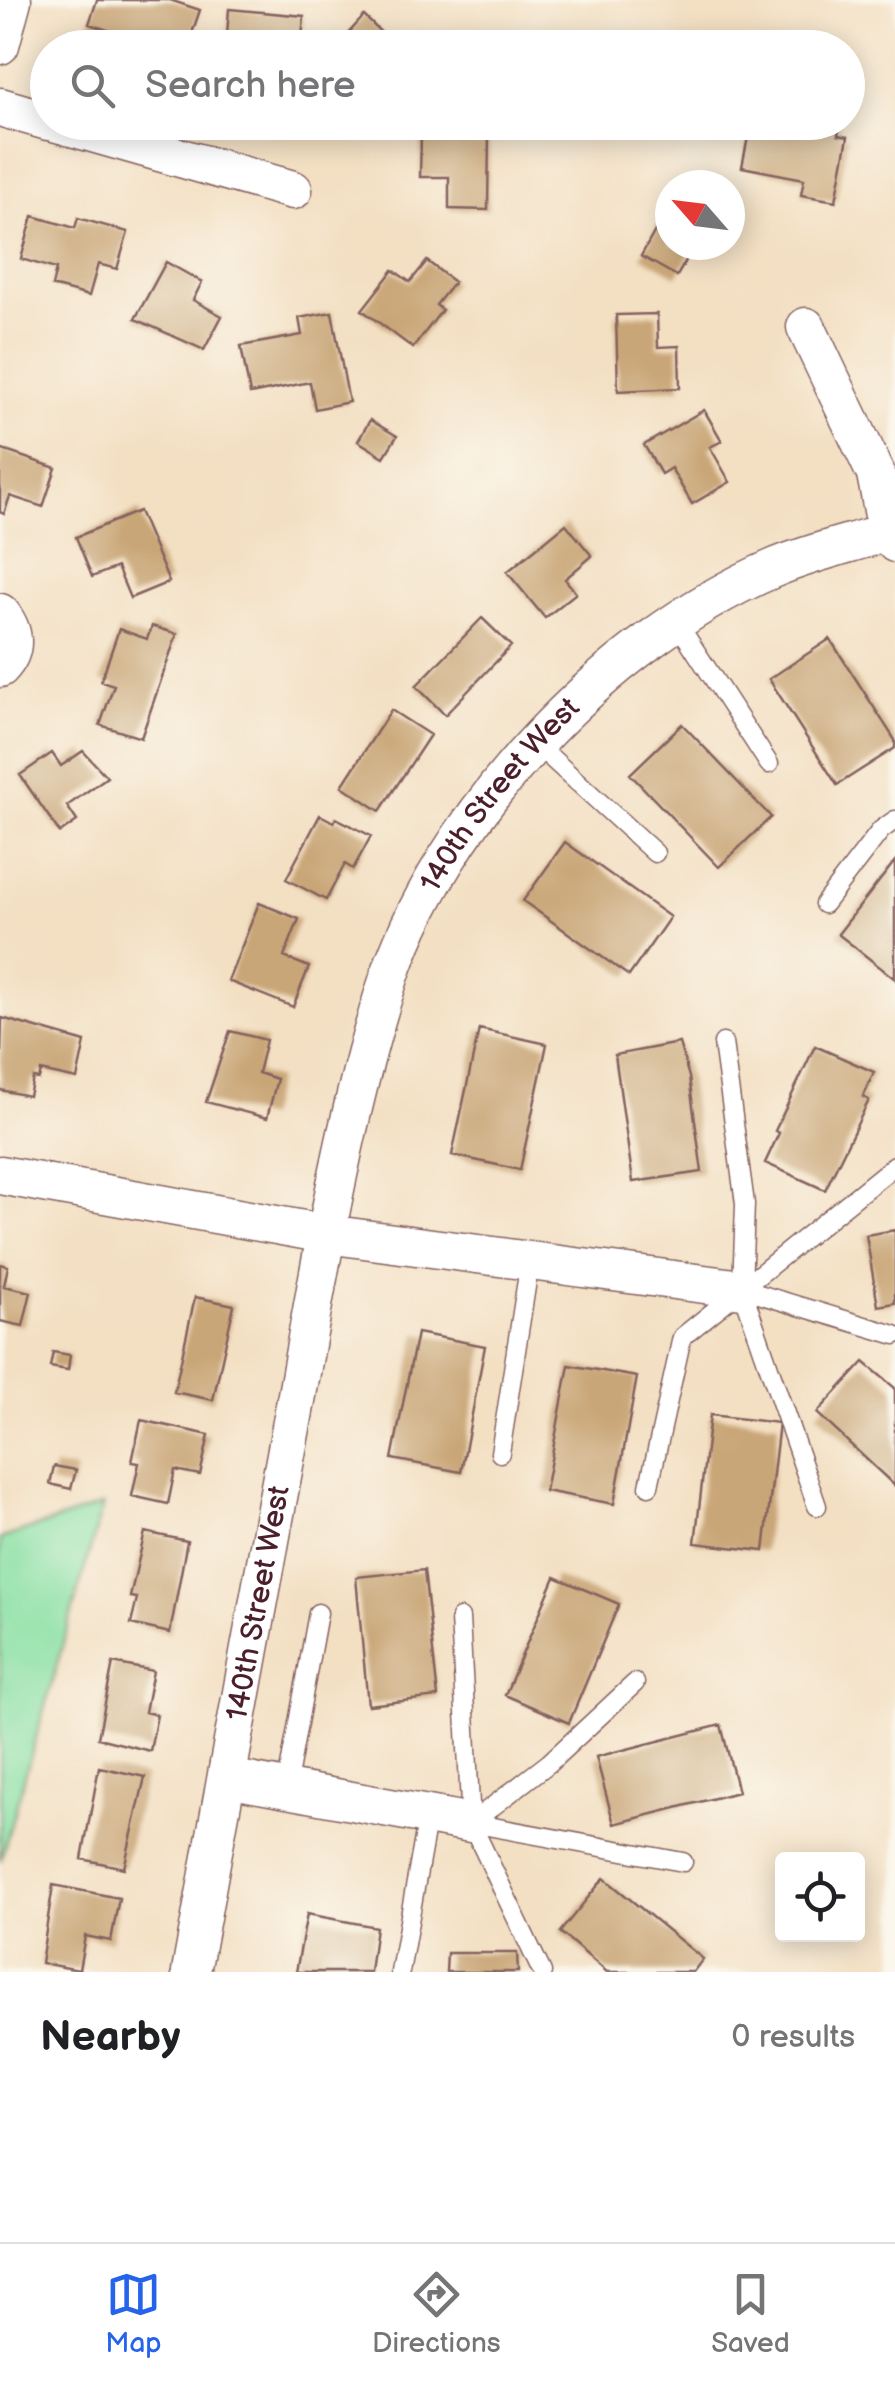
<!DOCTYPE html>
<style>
:root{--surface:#fff;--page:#f2f2f2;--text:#202124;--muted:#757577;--line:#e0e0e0;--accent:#2563eb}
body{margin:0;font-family:"Balsamiq Sans",sans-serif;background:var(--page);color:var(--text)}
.controls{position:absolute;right:30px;bottom:30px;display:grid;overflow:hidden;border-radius:10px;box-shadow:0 5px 25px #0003}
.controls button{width:90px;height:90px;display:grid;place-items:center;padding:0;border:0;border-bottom:2px solid var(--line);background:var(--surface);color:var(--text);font:50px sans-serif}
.compass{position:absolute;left:655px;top:170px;width:90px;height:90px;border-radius:50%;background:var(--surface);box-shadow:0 5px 25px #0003;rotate:298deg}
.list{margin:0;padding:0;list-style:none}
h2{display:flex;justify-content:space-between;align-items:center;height:130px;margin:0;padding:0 40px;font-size:42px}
h2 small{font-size:32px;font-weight:400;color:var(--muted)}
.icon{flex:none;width:55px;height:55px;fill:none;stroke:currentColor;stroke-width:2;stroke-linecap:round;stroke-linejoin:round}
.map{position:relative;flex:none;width:895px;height:1972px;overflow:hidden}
.search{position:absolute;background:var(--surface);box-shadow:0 5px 25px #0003;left:30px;right:30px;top:30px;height:110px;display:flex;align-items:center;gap:25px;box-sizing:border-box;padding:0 35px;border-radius:55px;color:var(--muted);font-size:38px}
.sheet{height:270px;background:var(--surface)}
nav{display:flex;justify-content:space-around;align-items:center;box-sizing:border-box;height:140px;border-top:2px solid var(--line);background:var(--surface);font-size:28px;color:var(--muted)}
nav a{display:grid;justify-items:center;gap:5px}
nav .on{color:var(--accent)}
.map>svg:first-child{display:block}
</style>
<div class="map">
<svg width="895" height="1972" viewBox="0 0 895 1972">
<rect width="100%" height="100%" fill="#fbf7ec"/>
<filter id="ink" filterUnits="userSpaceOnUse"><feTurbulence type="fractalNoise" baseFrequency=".01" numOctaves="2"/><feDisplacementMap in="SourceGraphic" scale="20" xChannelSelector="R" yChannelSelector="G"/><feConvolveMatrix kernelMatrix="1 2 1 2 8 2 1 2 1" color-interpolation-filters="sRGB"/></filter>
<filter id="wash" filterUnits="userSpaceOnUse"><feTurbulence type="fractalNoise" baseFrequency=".0048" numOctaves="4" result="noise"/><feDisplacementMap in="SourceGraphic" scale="40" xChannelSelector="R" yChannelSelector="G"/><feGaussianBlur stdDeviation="2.25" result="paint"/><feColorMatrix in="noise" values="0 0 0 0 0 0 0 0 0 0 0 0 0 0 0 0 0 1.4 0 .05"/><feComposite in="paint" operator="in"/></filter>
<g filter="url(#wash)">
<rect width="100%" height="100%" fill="#f3dfc2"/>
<!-- green -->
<path fill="#89e0a4" stroke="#6a8068" stroke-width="2.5" d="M 103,1505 L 0,1862 L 0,1539 Z"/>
<g id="blocks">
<!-- building -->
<path fill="#c9a677" d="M 97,0 L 170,0 L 200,10 L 187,48 L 146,48 L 148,43 L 89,24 Z
M 229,9 L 304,16 L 301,48 L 226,48 Z
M 364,16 L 397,48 L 335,48 Z
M 751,122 L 809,132 L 810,122 L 840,122 L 838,135 L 848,137 L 836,201 L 801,195 L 804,179 L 742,167 Z
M 421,133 L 489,133 L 488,210 L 449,209 L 449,177 L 420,177 Z
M 670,204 L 670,245 L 695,245 L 677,276 L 641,256 Z
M 33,216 L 75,228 L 78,218 L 128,232 L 117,269 L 98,264 L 89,296 L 52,286 L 56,269 L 21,259 Z
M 427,261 L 454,282 L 436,305 L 442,310 L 413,348 L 362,310 L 393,270 L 410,282 Z
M 166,262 L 202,282 L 193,300 L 222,316 L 204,350 L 135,319 Z
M 332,312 L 349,402 L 315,409 L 310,382 L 250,394 L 241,346 L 302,335 L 299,318 Z
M 657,314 L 658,347 L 679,346 L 680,388 L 618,391 L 616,315 Z
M 704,410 L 722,441 L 710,447 L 730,482 L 692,504 L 671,468 L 661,474 L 644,445 Z
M 370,420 L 397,436 L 384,457 L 358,441 Z
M 0,449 L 56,468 L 43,507 L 10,496 L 4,514 L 0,512 Z
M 139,511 L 169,582 L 130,598 L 117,567 L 92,577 L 76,537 Z
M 566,524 L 592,556 L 565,579 L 576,593 L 545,618 L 507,572 Z
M 482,618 L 511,646 L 445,715 L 416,686 Z
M 152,626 L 177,634 L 141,738 L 100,725 L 114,685 L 101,681 L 119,629 L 147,639 Z
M 830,639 L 895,740 L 895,748 L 837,785 L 769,679 Z
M 391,710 L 430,735 L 380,811 L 342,786 Z
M 682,724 L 771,817 L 719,867 L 630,774 Z
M 83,751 L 107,777 L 67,806 L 77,821 L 60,833 L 20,775 L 52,753 L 61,766 Z
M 320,815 L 334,822 L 336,818 L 371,836 L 353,869 L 345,864 L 326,900 L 286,879 Z
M 565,842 L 670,917 L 629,976 L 523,901 Z
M 895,861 L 895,979 L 838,934 Z
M 259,903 L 299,919 L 284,957 L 309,967 L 293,1007 L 228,981 Z
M 2,1018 L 85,1042 L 77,1079 L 41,1071 L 39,1079 L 33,1078 L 29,1096 L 0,1090 Z
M 479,1029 L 547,1044 L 520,1170 L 452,1155 Z
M 230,1031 L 266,1040 L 258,1073 L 277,1079 L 267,1118 L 206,1102 Z
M 679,1043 L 689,1077 L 702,1172 L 633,1182 L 615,1055 Z
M 815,1046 L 874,1072 L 863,1097 L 869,1100 L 825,1190 L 765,1163 L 779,1133 L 775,1131 Z
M 895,1230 L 895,1303 L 878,1306 L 866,1235 Z
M 0,1264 L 8,1266 L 4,1286 L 31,1292 L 23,1326 L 0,1321 Z
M 195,1297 L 234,1305 L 213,1400 L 174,1392 Z
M 417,1333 L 485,1346 L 461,1472 L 392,1459 Z
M 53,1352 L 70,1355 L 68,1370 L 50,1367 Z
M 864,1362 L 895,1388 L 895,1486 L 817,1413 Z
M 569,1365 L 637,1377 L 614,1504 L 545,1491 Z
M 710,1415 L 779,1423 L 764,1551 L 695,1543 Z
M 141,1420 L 209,1435 L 200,1475 L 175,1470 L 168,1504 L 132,1496 L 139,1463 L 132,1462 Z
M 54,1466 L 76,1470 L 71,1489 L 50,1484 Z
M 145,1532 L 187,1541 L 170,1633 L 131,1624 L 137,1598 L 130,1597 Z
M 424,1570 L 438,1697 L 368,1705 L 356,1577 Z
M 555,1577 L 619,1604 L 569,1723 L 505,1695 Z
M 113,1663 L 153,1671 L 145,1712 L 157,1715 L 150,1751 L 98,1738 Z
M 721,1725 L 738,1792 L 614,1824 L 596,1757 Z
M 99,1767 L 145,1777 L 124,1868 L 82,1859 Z
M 604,1878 L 703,1959 L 693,1972 L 607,1972 L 560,1932 Z
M 53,1885 L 119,1898 L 111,1941 L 85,1936 L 79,1970 L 41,1963 Z
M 307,1914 L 376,1927 L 370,1972 L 296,1972 Z
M 447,1953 L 517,1953 L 518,1972 L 446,1972 Z"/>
</g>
</g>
<g filter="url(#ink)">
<use href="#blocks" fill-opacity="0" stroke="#856260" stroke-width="2.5"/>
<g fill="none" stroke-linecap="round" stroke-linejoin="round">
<!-- service casing -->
<g stroke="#856260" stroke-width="21">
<path id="service" d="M 676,621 L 769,764
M 536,744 L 655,853
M 824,904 L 881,830 L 895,820
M 723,1043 L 745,1204 L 742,1289 L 817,1506
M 742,1289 L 895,1335
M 500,1453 L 530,1261
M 649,1486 L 682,1337 L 895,1165
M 460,1618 L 471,1823 L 542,1972
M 286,1789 L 318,1613
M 471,1823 L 683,1862
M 471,1823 L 549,1763 L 635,1683
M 400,1972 L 428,1815"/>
</g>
<!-- minor casing -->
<g stroke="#856260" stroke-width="41">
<g id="minor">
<path d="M 0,45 L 12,0"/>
<path d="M 0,107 L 48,121"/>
<path d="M 54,122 L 293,190"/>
<path d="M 806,327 L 876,474 L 887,531 L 895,543"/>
<path d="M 0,613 C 15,631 17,651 0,668"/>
<path d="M 0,1175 L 326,1234 L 742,1289"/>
<path d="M 227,1778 L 471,1823"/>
<path id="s1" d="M 191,1972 C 226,1780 261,1587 297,1395 C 321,1260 344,1121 385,990 C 438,818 608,639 772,569 C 811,552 855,543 895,529"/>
</g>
</g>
<!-- service -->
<use href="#service" stroke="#fff" stroke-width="18"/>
<!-- minor -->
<use href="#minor" stroke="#fff" stroke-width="38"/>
</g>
</g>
<g text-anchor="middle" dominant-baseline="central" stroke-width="8" stroke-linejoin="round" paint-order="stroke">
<!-- street labels -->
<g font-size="30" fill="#4a1f2b" stroke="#fbf7ec">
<text stroke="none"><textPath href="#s1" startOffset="1230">140th Street West</textPath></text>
<text stroke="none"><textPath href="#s1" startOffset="375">140th Street West</textPath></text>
</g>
</g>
</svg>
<div class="controls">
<button><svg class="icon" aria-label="locate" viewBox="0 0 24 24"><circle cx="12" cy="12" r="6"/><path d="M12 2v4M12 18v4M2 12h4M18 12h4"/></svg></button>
</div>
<svg class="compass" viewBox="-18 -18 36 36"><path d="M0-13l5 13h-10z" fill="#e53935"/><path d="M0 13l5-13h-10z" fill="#757577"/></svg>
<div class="search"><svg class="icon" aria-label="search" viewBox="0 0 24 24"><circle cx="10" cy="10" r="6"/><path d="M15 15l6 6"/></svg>Search here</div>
</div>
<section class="sheet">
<h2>Nearby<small>0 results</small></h2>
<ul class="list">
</ul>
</section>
<nav>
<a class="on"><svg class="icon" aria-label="map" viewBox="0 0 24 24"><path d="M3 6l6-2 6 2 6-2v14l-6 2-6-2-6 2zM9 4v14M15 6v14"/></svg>Map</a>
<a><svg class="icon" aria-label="directions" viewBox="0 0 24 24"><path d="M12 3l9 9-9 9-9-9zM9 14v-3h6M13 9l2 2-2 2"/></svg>Directions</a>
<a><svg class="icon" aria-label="saved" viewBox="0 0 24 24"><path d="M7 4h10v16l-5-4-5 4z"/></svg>Saved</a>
</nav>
